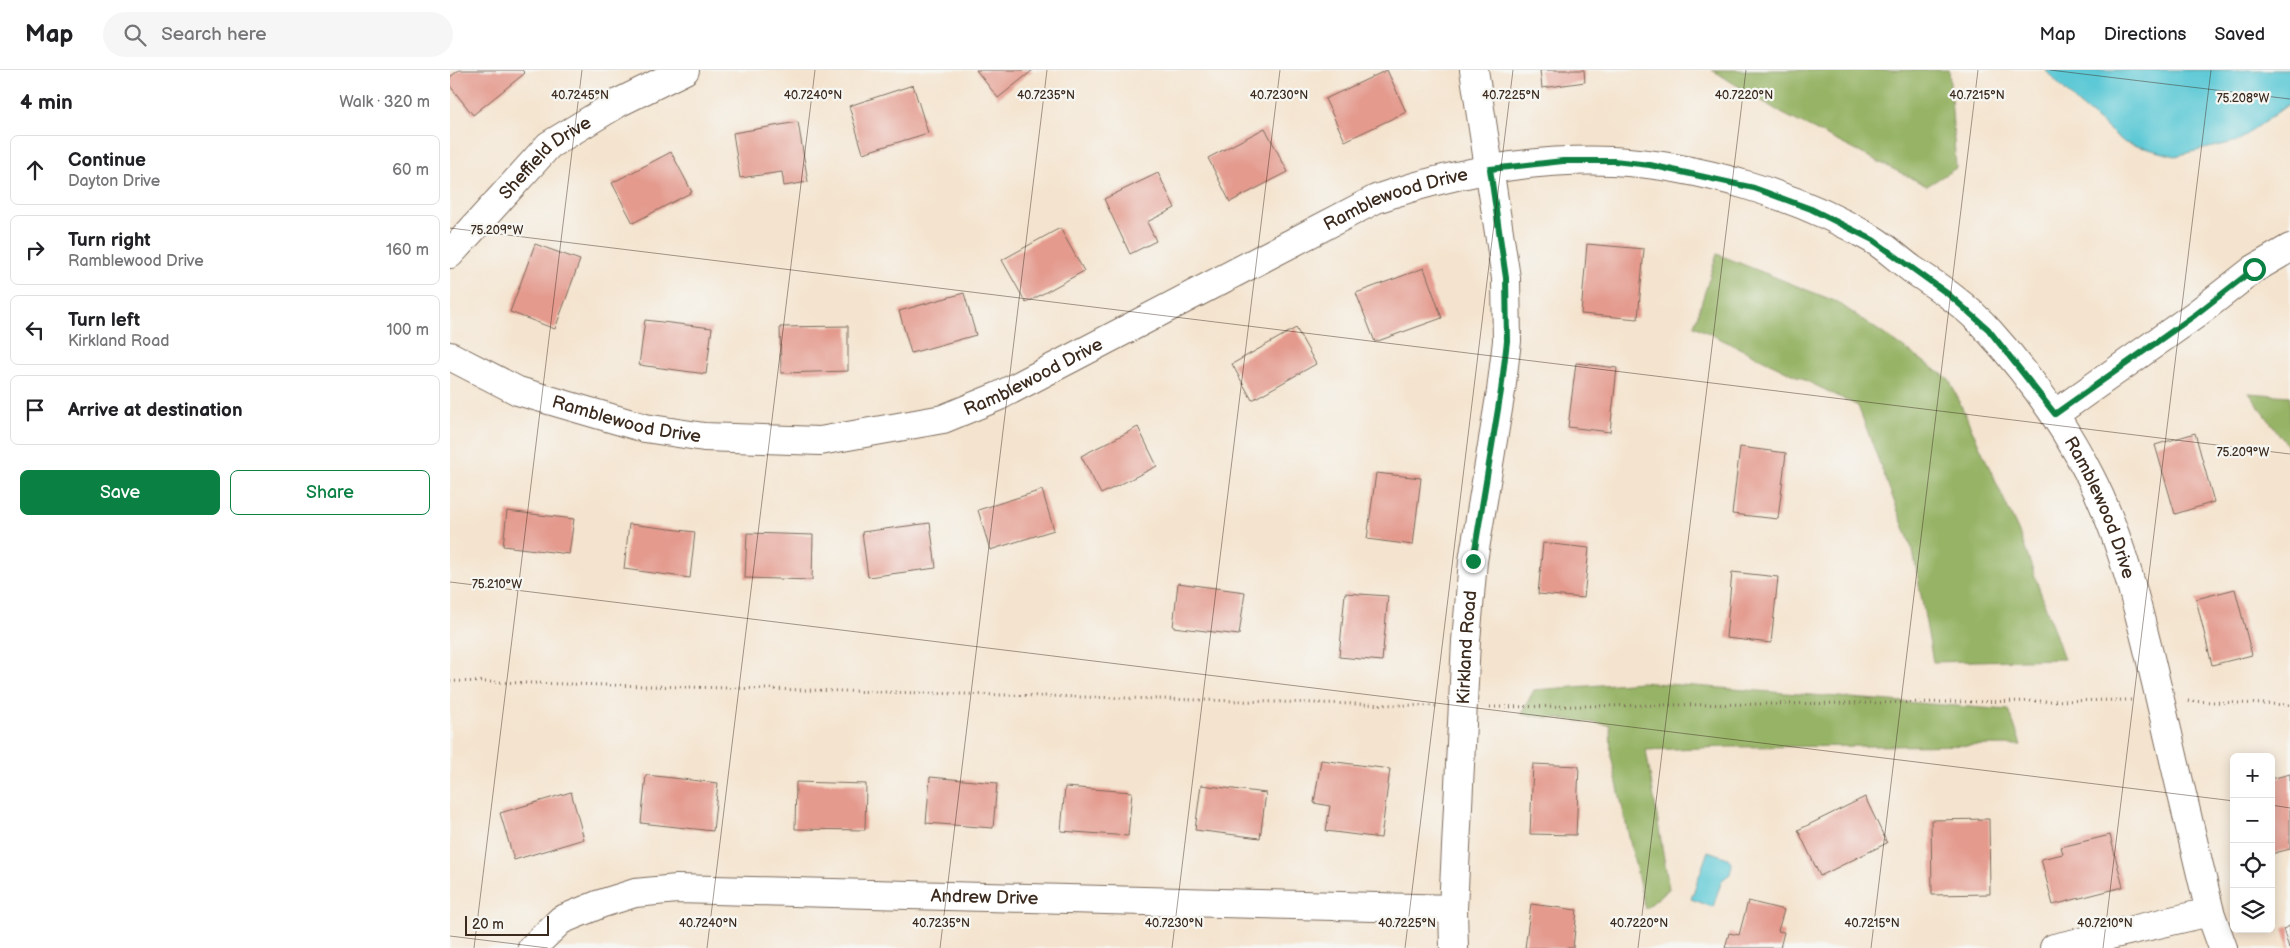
<!DOCTYPE html>
<meta charset="utf-8">
<style>
:root{--surface:#fff;--page:#f6f6f6;--text:#202124;--muted:#757577;--line:#e0e0e0;--accent:#0b8043}
body{margin:0;font-family:"Balsamiq Sans",sans-serif;background:var(--page);color:var(--text)}
.controls{position:absolute;right:15px;bottom:15px;display:grid;overflow:hidden;border-radius:8px;box-shadow:0 2px 12px #0003}
.controls button{width:45px;height:45px;display:grid;place-items:center;padding:0;border:0;border-bottom:1px solid var(--line);background:var(--surface);color:var(--text);font:25px sans-serif}
.scale{position:absolute;left:15px;bottom:12px;width:84px;box-sizing:border-box;padding-left:5px;border:2px solid #3b2a1e;border-top:0;font-size:14px;line-height:18px;white-space:nowrap;color:#3b2a1e;-webkit-text-stroke:4px #f6f6f2;paint-order:stroke}
.stop{position:absolute;width:15px;height:15px;margin:-11px;border:4px solid #0b8043;border-radius:50%;background:#fff}
.stop.end{background:#0b8043;border-color:#fff;box-shadow:0 1px 5px #0008}
.list{margin:0;padding:0;list-style:none}
h2{display:flex;justify-content:space-between;align-items:center;height:65px;margin:0;padding:0 20px;font-size:21px}
h2 small{font-size:16px;font-weight:400;color:var(--muted)}
.list li{display:grid;grid-template-columns:32px 1fr auto;gap:15px;align-items:center;box-sizing:border-box;height:70px;margin:0 10px 10px;padding:0 10px;border:1px solid var(--line);border-radius:8px}
.list b{display:block;font-size:19px;white-space:nowrap}
.list p{margin:0;font-size:16px;white-space:nowrap;color:var(--muted)}
.list em{font-size:16px;font-style:normal;color:var(--muted)}
.actions{display:flex;gap:10px;padding:15px 20px}
.actions a{flex:1;padding:11px 0;border:1px solid var(--accent);border-radius:8px;text-align:center;font-size:18px;color:var(--accent)}
.actions .main{background:var(--accent);color:#fff}
.icon{flex:none;width:28px;height:28px;fill:none;stroke:currentColor;stroke-width:2;stroke-linecap:round;stroke-linejoin:round}
.map{position:relative;flex:none;width:1840px;height:878px;overflow:hidden}
header{display:flex;align-items:center;gap:30px;box-sizing:border-box;height:70px;padding:0 25px;background:var(--surface);border-bottom:1px solid var(--line)}
header strong{font-size:24px}
nav{display:flex;gap:28px;margin-inline-start:auto;font-size:18px}
.search{width:350px;height:45px;background:var(--page);display:flex;align-items:center;gap:12px;box-sizing:border-box;padding:0 18px;border-radius:28px;color:var(--muted);font-size:19px}
main{display:flex}
aside{flex:1;background:var(--surface)}
.map>svg:first-child{display:block}
</style>
<header>
<strong>Map</strong>
<div class="search"><svg class="icon" aria-label="search" viewBox="0 0 24 24"><circle cx="10" cy="10" r="6"/><path d="M15 15l6 6"/></svg>Search here</div>
<nav><a>Map</a><a>Directions</a><a>Saved</a></nav>
</header>
<main>
<aside>
<h2>4 min<small>Walk · 320 m</small></h2>
<ul class="list">
<li><svg class="icon" aria-label="ahead" viewBox="0 0 24 24"><path d="M12 20V5M6 11l6-6 6 6"/></svg><div><b>Continue</b><p>Dayton Drive</p></div><em>60 m</em></li>
<li><svg class="icon" aria-label="right" viewBox="0 0 24 24"><path d="M7 20v-9h11M14 6l5 5-5 5"/></svg><div><b>Turn right</b><p>Ramblewood Drive</p></div><em>160 m</em></li>
<li><svg class="icon" aria-label="left" viewBox="0 0 24 24"><path d="M17 20v-9H6M10 6l-5 5 5 5"/></svg><div><b>Turn left</b><p>Kirkland Road</p></div><em>100 m</em></li>
<li><svg class="icon" aria-label="arrive" viewBox="0 0 24 24"><path d="M6 21V4h12l-3 4 3 4H6"/></svg><div><b>Arrive at destination</b></div></li>
</ul>
<div class="actions"><a class="main">Save</a><a>Share</a></div>
</aside>
<div class="map">
<svg width="1840" height="878" viewBox="0 0 1840 878">
<rect width="100%" height="100%" fill="#f6f6f2"/>
<filter id="ink" filterUnits="userSpaceOnUse"><feTurbulence type="fractalNoise" baseFrequency=".02" numOctaves="2"/><feDisplacementMap in="SourceGraphic" scale="10" xChannelSelector="R" yChannelSelector="G"/><feConvolveMatrix kernelMatrix="1 2 1 2 8 2 1 2 1" color-interpolation-filters="sRGB"/></filter>
<filter id="wash" filterUnits="userSpaceOnUse"><feTurbulence type="fractalNoise" baseFrequency=".0096" numOctaves="4" result="noise"/><feDisplacementMap in="SourceGraphic" scale="20" xChannelSelector="R" yChannelSelector="G"/><feGaussianBlur stdDeviation="1.12" result="paint"/><feColorMatrix in="noise" values="0 0 0 0 0 0 0 0 0 0 0 0 0 0 0 0 0 1.4 0 .05"/><feComposite in="paint" operator="in"/></filter>
<g filter="url(#wash)">
<rect width="100%" height="100%" fill="#f4e4cf"/>
<!-- forest -->
<path fill="#97b466" stroke="#696f42" d="M 1262,0 L 1499,0 L 1506,98 L 1477,116 L 1333,44 Z
M 1267,184 L 1387,232 L 1499,309 L 1571,467 L 1614,589 L 1483,592 L 1463,481 L 1408,336 L 1244,256 Z
M 1799,323 L 1840,326 L 1840,379 Z
M 1191,612 L 1559,640 L 1571,675 L 1278,677 L 1196,680 L 1219,819 L 1195,839 L 1161,686 L 1160,655 L 1071,644 L 1084,620 Z"/>
<!-- water -->
<path fill="#5dc9d6" stroke="#4c7a7a" d="M 1595,0 L 1840,0 L 1840,33 L 1788,71 L 1725,86 L 1675,73 L 1627,33 Z
M 1258,781 L 1278,788 L 1282,795 L 1280,804 L 1272,810 L 1263,837 L 1241,829 Z"/>
<g id="blocks">
<!-- building -->
<path fill="#e49a8d" d="M 9,0 L 72,0 L 75,3 L 23,45 L 0,16 L 0,7 Z
M 526,0 L 583,0 L 548,28 Z
M 937,0 L 956,42 L 895,71 L 875,29 Z
M 1090,0 L 1134,0 L 1135,12 L 1092,18 Z
M 463,15 L 478,63 L 413,83 L 399,36 Z
M 348,52 L 358,112 L 334,116 L 332,102 L 290,108 L 283,63 Z
M 815,58 L 838,102 L 780,132 L 758,88 Z
M 221,82 L 242,122 L 183,153 L 162,113 Z
M 708,103 L 725,138 L 697,152 L 706,171 L 680,184 L 654,129 Z
M 610,158 L 634,201 L 576,233 L 552,190 Z
M 85,174 L 130,190 L 105,259 L 60,242 Z
M 1137,174 L 1194,179 L 1188,249 L 1131,244 Z
M 974,198 L 992,248 L 925,272 L 906,223 Z
M 514,223 L 526,265 L 461,283 L 449,241 Z
M 195,250 L 262,258 L 256,304 L 189,295 Z
M 398,256 L 398,301 L 331,303 L 330,257 Z
M 846,258 L 866,294 L 802,330 L 782,294 Z
M 1126,293 L 1167,298 L 1160,362 L 1118,357 Z
M 688,357 L 707,396 L 651,424 L 631,386 Z
M 1745,363 L 1764,432 L 1725,444 L 1705,375 Z
M 1290,377 L 1336,383 L 1328,449 L 1282,444 Z
M 926,403 L 971,408 L 963,475 L 917,469 Z
M 592,420 L 604,460 L 540,480 L 528,440 Z
M 57,441 L 124,449 L 119,484 L 53,476 Z
M 480,453 L 486,498 L 418,507 L 412,462 Z
M 179,454 L 245,462 L 240,508 L 174,499 Z
M 297,463 L 363,465 L 362,510 L 295,508 Z
M 1093,473 L 1139,478 L 1134,528 L 1088,524 Z
M 1282,502 L 1328,507 L 1321,573 L 1276,568 Z
M 728,513 L 795,522 L 789,565 L 723,557 Z
M 1785,519 L 1802,585 L 1762,595 L 1746,529 Z
M 895,523 L 938,526 L 932,591 L 889,587 Z
M 871,690 L 940,699 L 931,768 L 876,761 L 880,736 L 864,733 Z
M 1083,694 L 1129,696 L 1126,765 L 1080,764 Z
M 1840,704 L 1840,779 L 1821,784 L 1821,709 Z
M 196,705 L 268,713 L 263,761 L 191,753 Z
M 480,707 L 547,713 L 543,758 L 476,753 Z
M 346,712 L 416,714 L 415,760 L 345,759 Z
M 751,715 L 816,723 L 810,768 L 745,760 Z
M 615,717 L 682,722 L 678,766 L 611,761 Z
M 121,722 L 134,769 L 64,790 L 50,743 Z
M 1415,727 L 1437,773 L 1370,806 L 1348,760 Z
M 1539,749 L 1540,824 L 1482,825 L 1481,750 Z
M 1660,765 L 1673,817 L 1603,835 L 1591,789 L 1613,784 L 1611,777 Z
M 1298,831 L 1334,840 L 1328,861 L 1334,862 L 1330,878 L 1275,878 L 1279,863 L 1289,865 Z
M 1081,834 L 1127,840 L 1123,878 L 1075,878 Z
M 1840,856 L 1840,878 L 1839,878 L 1833,859 Z"/>
</g>
</g>
<g filter="url(#ink)">
<use href="#blocks" fill-opacity="0" stroke="#7c6b5c" stroke-width="1"/>
<g fill="none" stroke-linecap="round" stroke-linejoin="round">
<!-- minor casing -->
<g stroke="#7c6b5c" stroke-width="30">
<g id="minor">
<path id="s1" d="M 0,184 L 99,75 L 170,32 L 235,0"/>
<path id="s2" d="M 0,286 L 68,321 L 195,358 L 254,367 L 370,371 L 493,349 L 549,326 L 926,129 C 1001,103 1082,88 1162,91 C 1247,95 1348,125 1422,169 C 1436,177 1449,190 1463,200 C 1490,218 1517,236 1539,261 C 1578,304 1613,353 1639,404 C 1673,469 1691,550 1708,621 C 1725,695 1742,768 1760,842 L 1773,878"/>
<path d="M 1605,344 L 1745,245 L 1804,199 L 1840,178"/>
<path id="s3" d="M 82,878 L 111,850 L 150,834 L 185,823 L 227,819 L 1003,839"/>
<path id="s4" d="M 1004,878 L 1003,839 L 1016,571 L 1023,491 L 1051,321 L 1057,271 L 1056,208 L 1024,0"/>
<path d="M 1604,878 L 1760,842"/>
</g>
</g>
<!-- path -->
<path stroke="#7c6b5c" stroke-width="3" stroke-dasharray="1 4" stroke-linecap="butt" d="M 0,611 L 987,636
M 1738,631 L 1840,635
M 1040,637 L 1682,630"/>
<!-- minor -->
<use href="#minor" stroke="#fff" stroke-width="28"/>
</g>
</g>
<g fill="none" stroke-linecap="round" stroke-linejoin="round" filter="url(#ink)">
<!-- route -->
<path stroke="#0b8043" stroke-width="6" d="M 1023,491 L 1051,321 L 1057,271 L 1056,208 L 1040,99 L 1113,91 L 1164,91 L 1200,95 L 1304,118 L 1361,139 L 1423,170 L 1498,224 L 1538,259 L 1605,344 L 1745,245 L 1804,199"/>
</g>
<!-- ticks -->
<path fill="none" stroke="#3b2a1e" stroke-width="1" stroke-opacity="0.45" d="M 1600,0 L 1840,29M 0,158 L 1840,384M 0,512 L 1784,731M 1821,735 L 1840,738M 0,866 L 98,878M 24,878 L 132,0M 257,878 L 365,0M 490,878 L 597,0M 722,878 L 830,0M 955,878 L 1063,0M 1188,878 L 1296,0M 1421,878 L 1528,0M 1653,878 L 1761,0"/>
<g text-anchor="middle" dominant-baseline="central" stroke-width="4.5" stroke-linejoin="round" paint-order="stroke">
<!-- street labels -->
<g font-size="18" fill="#3b2a1e" stroke="#f6f6f2">
<text stroke="none"><textPath href="#s1" startOffset="136">Sheffield Drive</textPath></text>
<text stroke="none"><textPath href="#s2" startOffset="1014">Ramblewood Drive</textPath></text>
<text stroke="none"><textPath href="#s2" startOffset="609">Ramblewood Drive</textPath></text>
<text stroke="none"><textPath href="#s2" startOffset="189">Ramblewood Drive</textPath></text>
<text stroke="none"><textPath href="#s2" startOffset="1869">Ramblewood Drive</textPath></text>
<text stroke="none"><textPath href="#s4" startOffset="301">Kirkland Road</textPath></text>
<text stroke="none"><textPath href="#s3" startOffset="469">Andrew Drive</textPath></text>
</g>
</g>
<g font-size="12" text-anchor="middle" fill="#3b2a1e" stroke="#f6f6f2" stroke-width="4.5" stroke-linejoin="round" paint-order="stroke">
<text x="130" y="29">40.7245°N</text>
<text x="363" y="29">40.7240°N</text>
<text x="596" y="29">40.7235°N</text>
<text x="829" y="29">40.7230°N</text>
<text x="1061" y="29">40.7225°N</text>
<text x="1294" y="29">40.7220°N</text>
<text x="1527" y="29">40.7215°N</text>
<text x="1793" y="32">75.208°W</text>
<text x="47" y="164">75.209°W</text>
<text x="1793" y="386">75.209°W</text>
<text x="47" y="518">75.210°W</text>
<text x="258" y="857">40.7240°N</text>
<text x="491" y="857">40.7235°N</text>
<text x="724" y="857">40.7230°N</text>
<text x="957" y="857">40.7225°N</text>
<text x="1189" y="857">40.7220°N</text>
<text x="1422" y="857">40.7215°N</text>
<text x="1655" y="857">40.7210°N</text>
</g>
</svg>
<div class="controls">
<button>+</button>
<button>−</button>
<button><svg class="icon" aria-label="locate" viewBox="0 0 24 24"><circle cx="12" cy="12" r="6"/><path d="M12 2v4M12 18v4M2 12h4M18 12h4"/></svg></button>
<button><svg class="icon" aria-label="layers" viewBox="0 0 24 24"><path d="M12 4l9 5-9 5-9-5zM3 14l9 5 9-5"/></svg></button>
</div>
<div class="scale">20 m</div>
<div class="stop" style="left:1804px;top:199px"></div>
<div class="stop end" style="left:1023px;top:491px"></div>
</div>
</main>
